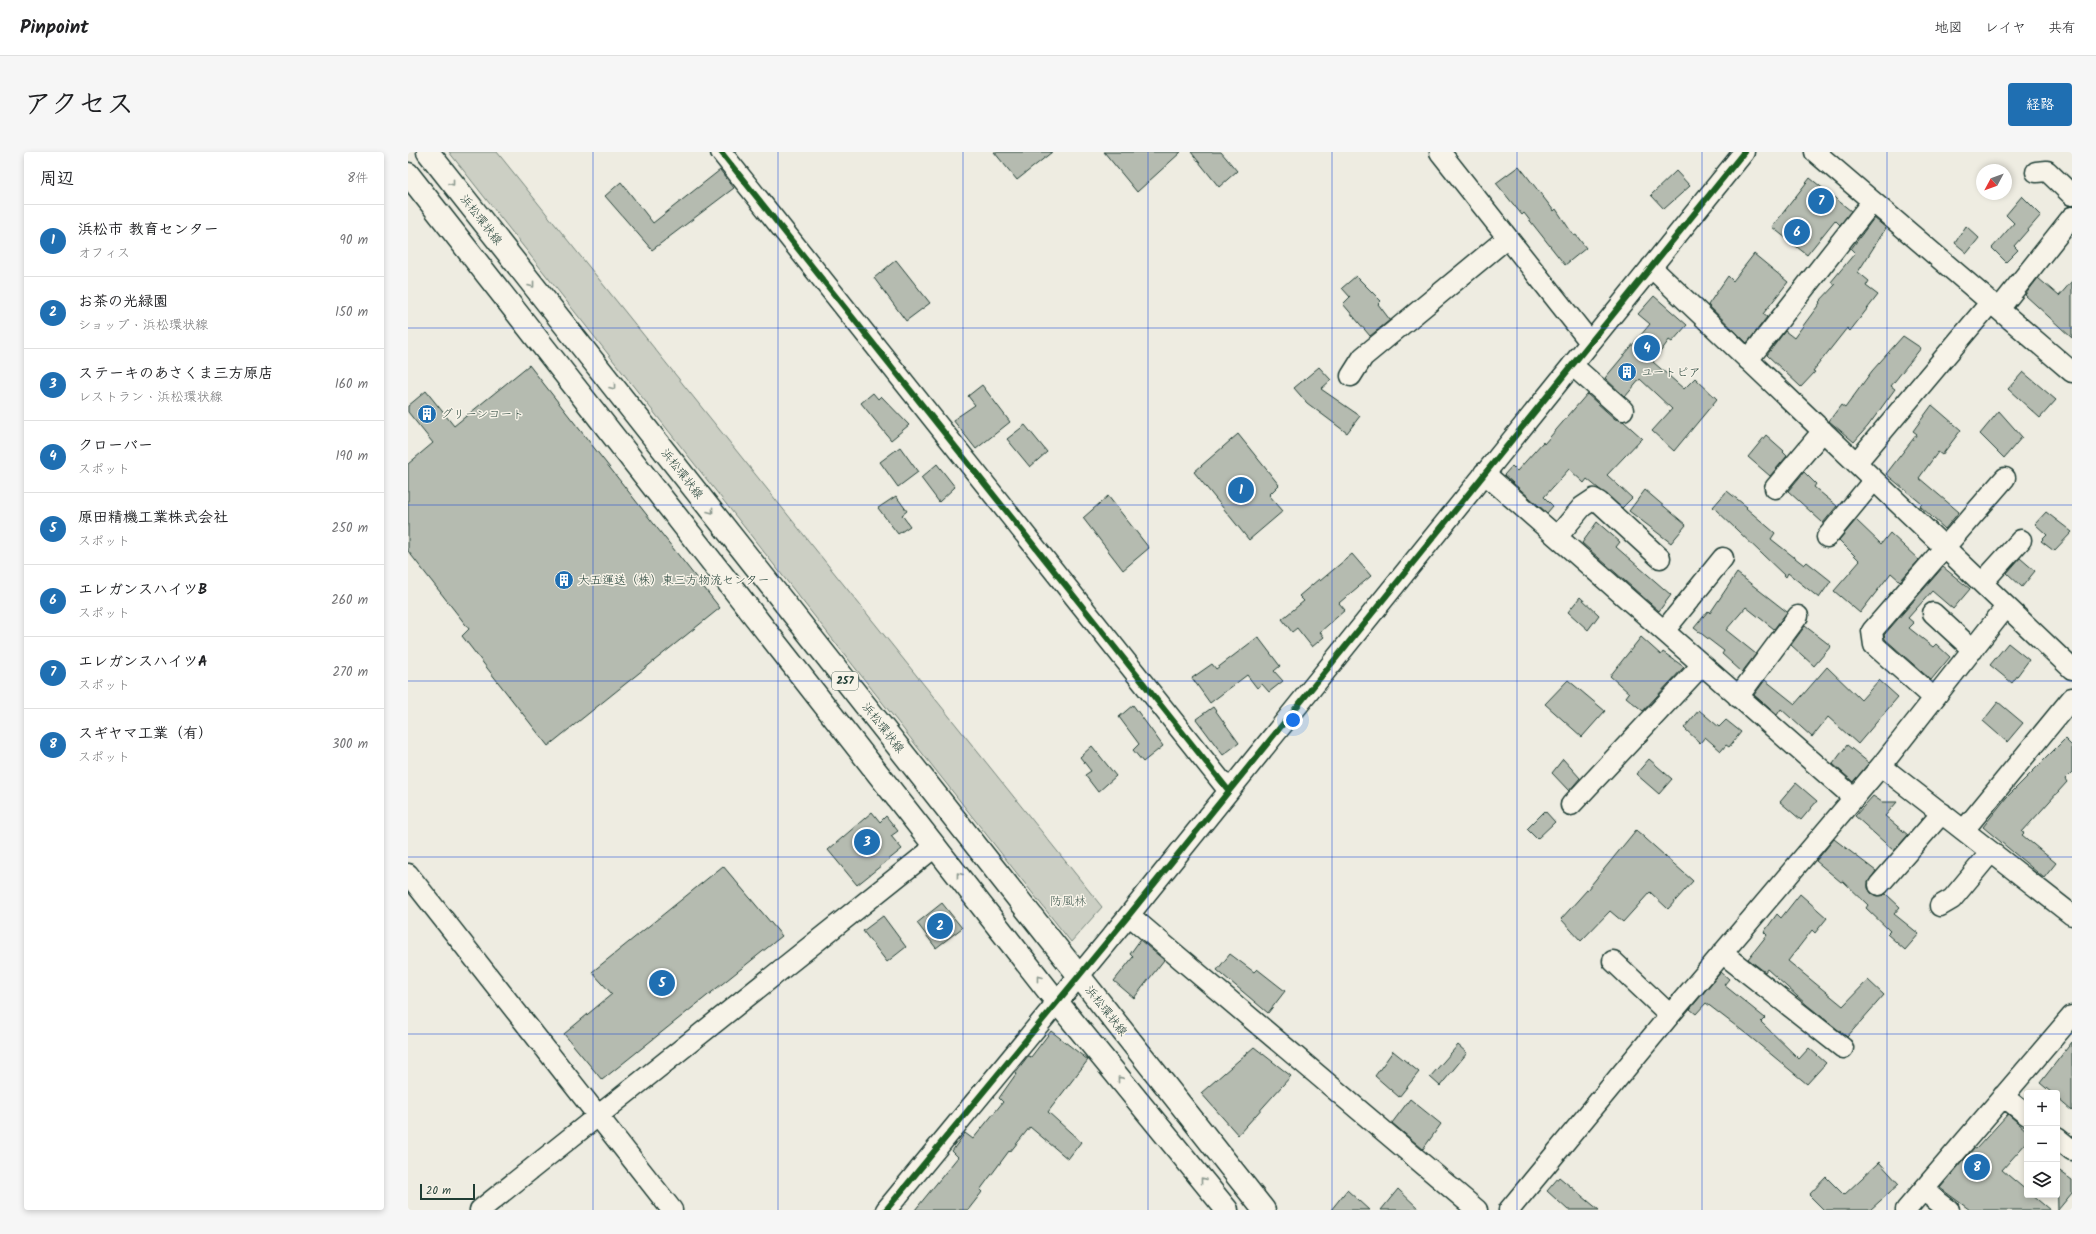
<!DOCTYPE html>
<html lang="ja">
<meta charset="utf-8">
<style>
:root{--surface:#fff;--page:#f6f6f6;--text:#202124;--muted:#757577;--line:#e0e0e0;--accent:#1f6fb2}
body{margin:0;font-family:Kalam,"Klee One",sans-serif;background:var(--page);color:var(--text)}
.controls{position:absolute;right:12px;bottom:12px;display:grid;overflow:hidden;border-radius:4px;box-shadow:0 2px 6px #0003}
.controls button{width:36px;height:36px;display:grid;place-items:center;padding:0;border:0;border-bottom:1px solid var(--line);background:var(--surface);color:var(--text);font:20px sans-serif}
.compass{position:absolute;left:1568px;top:12px;width:36px;height:36px;border-radius:50%;background:var(--surface);box-shadow:0 2px 6px #0003;rotate:229deg}
.scale{position:absolute;left:12px;bottom:10px;width:55px;box-sizing:border-box;padding-left:4px;border:2px solid #1f3d34;border-top:0;font-size:11px;line-height:14px;white-space:nowrap;color:#1f3d34;-webkit-text-stroke:3px #f7f3e8;paint-order:stroke}
.you{position:absolute;left:885px;top:568px;width:14px;height:14px;margin:-10px;border:3px solid #fff;border-radius:50%;background:#1a73e8;box-shadow:0 0 0 6px #1a73e833}
.badge{display:grid;place-items:center;width:26px;height:26px;border-radius:50%;background:var(--accent);color:#fff;font-size:13px;font-weight:700}
.pin{position:absolute;translate:-50% -50%;border:2px solid #fff;box-shadow:0 1px 4px #0006}
.list{margin:0;padding:0;list-style:none}
h2{display:flex;justify-content:space-between;align-items:center;height:52px;margin:0;padding:0 16px;font-size:17px}
h2 small{font-size:13px;font-weight:400;color:var(--muted)}
.list li{display:grid;grid-template-columns:26px 1fr auto;gap:12px;align-items:center;box-sizing:border-box;height:72px;padding:0 16px;border-top:1px solid var(--line)}
.list b{display:block;font-size:15px;white-space:nowrap}
.list p{margin:0;font-size:13px;white-space:nowrap;color:var(--muted)}
.list em{font-size:13px;font-style:normal;color:var(--muted)}
.icon{flex:none;width:22px;height:22px;fill:none;stroke:currentColor;stroke-width:2;stroke-linecap:round;stroke-linejoin:round}
.map{position:relative;flex:none;width:1664px;height:1058px;overflow:hidden;border-radius:4px}
header{display:flex;align-items:center;gap:24px;box-sizing:border-box;height:56px;padding:0 20px;background:var(--surface);border-bottom:1px solid var(--line)}
header strong{font-size:19px}
nav{display:flex;gap:22px;margin-inline-start:auto;font-size:14px}
.intro{display:flex;align-items:center;justify-content:space-between;box-sizing:border-box;height:96px;padding:0 24px}
h1{margin:0;font-size:28px}
.button{padding:10px 18px;border-radius:4px;background:var(--accent);color:#fff;font-size:14px;font-weight:700}
main{display:flex;gap:24px;padding:0 24px}
aside{flex:1;background:var(--surface);border-radius:4px;box-shadow:0 2px 6px #0003}
.map>svg:first-child{display:block}
</style>
<header>
<strong>Pinpoint</strong>
<nav><a>地図</a><a>レイヤ</a><a>共有</a></nav>
</header>
<div class="intro"><h1>アクセス</h1><a class="button">経路</a></div>
<main>
<aside>
<h2>周辺<small>8件</small></h2>
<ul class="list">
<li><span class="badge">1</span><div><b>浜松市 教育センター</b><p>オフィス</p></div><em>90 m</em></li>
<li><span class="badge">2</span><div><b>お茶の光緑園</b><p>ショップ · 浜松環状線</p></div><em>150 m</em></li>
<li><span class="badge">3</span><div><b>ステーキのあさくま三方原店</b><p>レストラン · 浜松環状線</p></div><em>160 m</em></li>
<li><span class="badge">4</span><div><b>クローバー</b><p>スポット</p></div><em>190 m</em></li>
<li><span class="badge">5</span><div><b>原田精機工業株式会社</b><p>スポット</p></div><em>250 m</em></li>
<li><span class="badge">6</span><div><b>エレガンスハイツB</b><p>スポット</p></div><em>260 m</em></li>
<li><span class="badge">7</span><div><b>エレガンスハイツA</b><p>スポット</p></div><em>270 m</em></li>
<li><span class="badge">8</span><div><b>スギヤマ工業（有）</b><p>スポット</p></div><em>300 m</em></li>
</ul>
</aside>
<div class="map">
<svg width="1664" height="1058" viewBox="0 0 1664 1058">
<rect width="100%" height="100%" fill="#eeece1"/>
<filter id="ink" filterUnits="userSpaceOnUse"><feTurbulence type="fractalNoise" baseFrequency=".025" numOctaves="2"/><feDisplacementMap in="SourceGraphic" scale="8" xChannelSelector="R" yChannelSelector="G"/><feConvolveMatrix kernelMatrix="1 2 1 2 8 2 1 2 1" color-interpolation-filters="sRGB"/></filter>
<g filter="url(#ink)">
<!-- green -->
<path fill="#cccfc4" stroke="#76867c" d="M 41,0 L 89,0 L 694,755 L 663,790 Z"/>
<!-- building -->
<path fill="#b5bbb0" stroke="#1f3d34" d="M 586,0 L 644,0 L 609,28 Z
M 696,0 L 773,0 L 729,40 Z
M 783,0 L 813,0 L 829,19 L 811,35 Z
M 1111,14 L 1146,59 L 1148,57 L 1166,84 L 1168,83 L 1178,96 L 1157,113 L 1116,61 L 1114,63 L 1088,31 Z
M 312,18 L 326,36 L 244,98 L 197,44 L 213,30 L 245,71 Z
M 1268,19 L 1282,34 L 1256,57 L 1243,43 Z
M 1402,26 L 1443,59 L 1432,73 L 1427,68 L 1399,103 L 1364,75 Z
M 1614,44 L 1633,63 L 1606,94 L 1610,98 L 1598,110 L 1584,96 L 1606,71 L 1598,63 Z
M 1466,66 L 1478,76 L 1450,120 L 1461,129 L 1458,134 L 1470,143 L 1442,179 L 1439,176 L 1405,219 L 1407,220 L 1393,235 L 1359,203 L 1377,179 L 1386,186 L 1412,151 L 1411,150 L 1427,133 L 1423,130 L 1447,101 L 1443,97 Z
M 1558,74 L 1571,86 L 1559,101 L 1547,91 Z
M 1346,102 L 1380,130 L 1355,162 L 1359,165 L 1339,191 L 1300,153 L 1320,124 L 1325,129 Z
M 488,108 L 522,151 L 498,169 L 466,126 Z
M 948,124 L 973,149 L 970,152 L 982,168 L 962,184 L 935,152 L 942,145 L 934,136 Z
M 1630,126 L 1651,144 L 1664,129 L 1664,186 L 1617,143 Z
M 1246,144 L 1279,173 L 1264,190 L 1261,188 L 1245,210 L 1276,237 L 1287,226 L 1309,247 L 1266,299 L 1244,279 L 1264,257 L 1232,227 L 1217,245 L 1197,226 L 1242,172 L 1230,162 Z
M 1495,184 L 1513,196 L 1483,234 L 1487,237 L 1460,274 L 1446,290 L 1421,269 L 1433,253 L 1437,256 L 1464,219 Z
M 121,213 L 312,456 L 140,594 L 54,484 L 61,477 L 0,399 L 0,312 L 25,291 L 0,260 L 0,254 L 18,239 L 46,274 Z
M 911,215 L 923,228 L 913,237 L 952,264 L 939,281 L 899,251 L 886,236 Z
M 1615,220 L 1648,248 L 1632,266 L 1600,237 Z
M 574,233 L 602,270 L 568,297 L 545,268 L 567,253 L 560,244 Z
M 465,241 L 470,247 L 473,244 L 501,273 L 483,288 L 453,251 Z
M 1179,242 L 1207,267 L 1215,269 L 1234,286 L 1199,323 L 1224,346 L 1214,356 L 1179,327 L 1176,331 L 1161,317 L 1136,345 L 1145,354 L 1139,361 L 1096,323 L 1104,314 L 1109,319 L 1135,290 L 1136,292 Z
M 1524,253 L 1553,278 L 1534,303 L 1530,300 L 1511,326 L 1551,360 L 1537,377 L 1512,354 L 1514,352 L 1478,322 L 1509,282 L 1505,279 Z
M 1591,259 L 1614,285 L 1596,306 L 1572,282 Z
M 617,273 L 639,300 L 622,315 L 599,287 Z
M 830,282 L 871,333 L 861,343 L 875,359 L 841,388 L 786,320 Z
M 1358,283 L 1376,299 L 1375,300 L 1379,304 L 1362,324 L 1340,305 Z
M 492,295 L 510,320 L 490,335 L 472,310 Z
M 529,312 L 547,335 L 531,350 L 513,326 Z
M 1396,320 L 1408,332 L 1406,335 L 1429,354 L 1415,371 L 1380,339 Z
M 1237,338 L 1278,373 L 1263,391 L 1221,359 Z
M 1319,339 L 1339,355 L 1338,356 L 1367,381 L 1363,387 L 1396,413 L 1399,410 L 1423,429 L 1411,446 L 1380,421 L 1378,425 L 1305,355 Z
M 488,344 L 499,359 L 494,363 L 502,374 L 490,382 L 470,356 Z
M 700,344 L 741,396 L 715,418 L 675,366 Z
M 1638,360 L 1664,380 L 1646,399 L 1633,389 L 1639,383 L 1627,372 Z
M 1448,368 L 1473,392 L 1482,381 L 1511,408 L 1492,429 L 1483,421 L 1452,461 L 1426,439 L 1452,409 L 1431,388 Z
M 1189,370 L 1212,390 L 1208,395 L 1263,443 L 1251,459 L 1174,391 Z
M 944,402 L 963,424 L 931,451 L 937,458 L 912,480 L 916,485 L 904,495 L 889,476 L 884,480 L 874,467 L 896,449 L 891,444 L 911,427 L 912,429 Z
M 1612,406 L 1627,419 L 1614,435 L 1599,421 Z
M 1535,415 L 1562,437 L 1545,457 L 1524,439 L 1500,466 L 1506,471 L 1501,476 L 1525,495 L 1528,492 L 1542,505 L 1523,528 L 1477,487 L 1476,483 Z
M 1329,421 L 1379,460 L 1366,477 L 1338,455 L 1318,478 L 1348,502 L 1334,520 L 1314,502 L 1316,499 L 1286,476 L 1300,459 L 1302,461 Z
M 1172,445 L 1191,463 L 1180,478 L 1160,460 Z
M 1397,474 L 1423,494 L 1406,514 L 1383,493 Z
M 850,485 L 872,514 L 866,519 L 875,529 L 861,540 L 854,532 L 849,536 L 839,523 L 802,551 L 784,526 L 804,512 L 808,517 Z
M 1233,485 L 1253,503 L 1255,500 L 1276,515 L 1235,559 L 1218,545 L 1221,541 L 1202,524 Z
M 1600,491 L 1621,508 L 1604,531 L 1582,513 Z
M 1419,515 L 1453,548 L 1471,528 L 1490,545 L 1450,592 L 1420,565 L 1404,585 L 1373,557 L 1369,563 L 1346,543 L 1357,528 L 1387,552 Z
M 1160,528 L 1197,559 L 1174,585 L 1137,552 Z
M 1590,550 L 1615,571 L 1599,590 L 1575,569 Z
M 725,553 L 755,594 L 735,610 L 725,598 L 731,592 L 711,565 Z
M 805,555 L 831,591 L 815,603 L 788,567 Z
M 1291,558 L 1311,575 L 1318,568 L 1333,580 L 1321,595 L 1318,593 L 1313,599 L 1297,585 L 1292,591 L 1276,576 Z
M 1657,587 L 1664,594 L 1664,620 L 1657,627 L 1659,630 L 1614,680 L 1616,681 L 1614,683 L 1648,711 L 1636,726 L 1575,675 L 1598,646 Z
M 1439,593 L 1461,611 L 1445,630 L 1425,612 Z
M 684,594 L 708,624 L 690,640 L 677,623 L 683,619 L 672,605 Z
M 1155,607 L 1172,626 L 1161,639 L 1144,621 Z
M 1241,607 L 1264,627 L 1251,642 L 1228,622 Z
M 1388,631 L 1409,649 L 1393,668 L 1372,650 Z
M 1465,644 L 1474,650 L 1489,650 L 1477,664 L 1500,683 L 1486,699 L 1447,664 Z
M 1137,659 L 1147,670 L 1129,687 L 1119,677 Z
M 464,660 L 472,670 L 478,664 L 490,679 L 483,684 L 494,697 L 449,733 L 420,698 Z
M 1228,678 L 1285,729 L 1260,757 L 1242,740 L 1215,770 L 1202,759 L 1173,789 L 1153,767 L 1179,738 Z
M 1426,687 L 1468,719 L 1460,730 L 1460,736 L 1463,741 L 1469,744 L 1478,742 L 1492,755 L 1486,762 L 1511,782 L 1497,798 L 1479,782 L 1482,779 L 1458,756 L 1460,753 L 1435,729 L 1433,730 L 1408,709 Z
M 315,714 L 374,784 L 194,928 L 156,882 L 204,842 L 184,820 Z
M 1392,742 L 1419,766 L 1407,781 L 1404,778 L 1380,809 L 1435,854 L 1460,828 L 1476,843 L 1439,885 L 1399,853 L 1359,817 L 1357,820 L 1340,807 L 1359,783 L 1356,780 L 1369,762 L 1373,766 Z
M 534,751 L 554,776 L 528,796 L 509,771 Z
M 475,764 L 498,795 L 479,810 L 455,779 Z
M 732,788 L 756,808 L 726,846 L 706,829 L 725,805 L 722,802 Z
M 822,802 L 846,820 L 849,817 L 877,839 L 860,861 L 809,818 Z
M 1313,820 L 1321,827 L 1316,833 L 1357,866 L 1353,870 L 1391,907 L 1401,896 L 1418,911 L 1399,932 L 1341,884 L 1298,851 L 1288,862 L 1282,857 Z
M 643,879 L 680,908 L 640,960 L 673,990 L 660,1007 L 622,975 L 602,1000 L 601,999 L 572,1038 L 574,1040 L 560,1058 L 507,1058 L 550,1005 L 544,999 L 557,981 L 565,987 L 595,950 L 591,946 L 608,922 L 607,921 L 620,904 L 623,905 Z
M 1664,890 L 1664,959 L 1649,946 L 1649,941 L 1644,941 L 1632,931 Z
M 1050,893 L 1059,901 L 1032,934 L 1022,925 Z
M 846,895 L 883,924 L 830,983 L 793,941 Z
M 985,899 L 1011,920 L 991,945 L 967,924 Z
M 1002,947 L 1033,972 L 1015,997 L 984,971 Z
M 1600,962 L 1619,979 L 1619,990 L 1594,1018 L 1619,1039 L 1619,1043 L 1624,1043 L 1642,1058 L 1562,1058 L 1532,1036 L 1566,996 L 1568,997 Z
M 1471,1010 L 1491,1032 L 1462,1058 L 1416,1058 L 1401,1043 L 1418,1025 L 1436,1043 Z
M 1649,1017 L 1664,1028 L 1664,1041 L 1650,1058 Z
M 1151,1025 L 1191,1058 L 1160,1058 L 1139,1039 Z
M 990,1037 L 1012,1058 L 973,1058 Z
M 939,1038 L 961,1058 L 923,1058 Z"/>
<g fill="none" stroke-linecap="round" stroke-linejoin="round">
<!-- minor casing -->
<g stroke="#1f3d34" stroke-width="23">
<path id="minor" d="M 313,0 L 821,639
M 1032,0 L 1182,190
M 1407,0 L 1664,220
M 1628,20 L 1639,19 L 1664,43
M 1243,115 L 1664,517
M 1591,157 L 1664,65
M 1340,208 L 1464,50
M 1164,213 L 1215,258
M 943,224 L 955,205 L 1099,86
M 1448,311 L 1583,150
M 1076,321 L 1446,646
M 1367,336 L 1415,279
M 1149,385 L 1174,355 L 1186,347 L 1191,350 L 1252,406
M 1419,385 L 1466,328
M 1574,431 L 1613,388
M 1525,461 L 1565,498
M 1256,479 L 1315,406
M 1330,545 L 1390,464
M 1526,546 L 1466,493 L 1464,479 L 1597,326
M 1473,614 L 1664,763
M 1163,653 L 1294,513
M 1556,678 L 1664,546
M 0,722 L 264,1058
M 1471,733 L 1534,661
M 1532,754 L 1544,747 L 1583,700
M 721,763 L 1069,1058
M 1314,801 L 1435,896
M 1205,809 L 1262,863
M 1595,944 L 1619,963
M 1649,986 L 1664,998
M 1516,1039 L 1541,1058
M 72,1058 L 528,694
M 478,1058 L 721,763 L 1336,0
M 1101,1058 L 1262,863 L 1473,614 L 1598,455
M 1498,1058 L 1664,864"/>
</g>
<!-- highway casing -->
<g stroke="#1f3d34" stroke-width="25">
<path id="highway" d="M 20,0 L 856,1058
M 0,22 L 649,850 L 819,1058"/>
</g>
<!-- minor -->
<use href="#minor" stroke="#f7f3e8" stroke-width="20"/>
<!-- highway -->
<use href="#highway" stroke="#f7f3e8" stroke-width="22"/>
<!-- cycleway casing -->
<g stroke="#f7f3e8" stroke-width="8">
<path id="cycleway" d="M 313,0 L 821,639
M 478,1058 L 721,763 L 1336,0"/>
</g>
<!-- cycleway -->
<use href="#cycleway" stroke="#1b5e20" stroke-width="6"/>
</g>
<!-- one-way arrows -->
<defs><path id="oneway-chevron" d="M-2-3.5L2.5 0L-2 3.5" fill="none" stroke-width="1.6" stroke-linecap="round" stroke-linejoin="round"/></defs>
<g stroke="#8b988e">
<use href="#oneway-chevron" transform="translate(44 31) rotate(52)"/>
<use href="#oneway-chevron" transform="translate(124 133) rotate(52)"/>
<use href="#oneway-chevron" transform="translate(205 235) rotate(52)"/>
<use href="#oneway-chevron" transform="translate(303 359) rotate(52)"/>
<use href="#oneway-chevron" transform="translate(551 723) rotate(-128)"/>
<use href="#oneway-chevron" transform="translate(631 826) rotate(-128)"/>
<use href="#oneway-chevron" transform="translate(712 927) rotate(-129)"/>
<use href="#oneway-chevron" transform="translate(795 1028) rotate(-129)"/>
</g>
</g>
<!-- grid -->
<path fill="none" stroke="#1d4ed8" stroke-width="1" stroke-opacity="0.55" d="M 185,0 L 185,1058M 370,0 L 370,1058M 555,0 L 555,1058M 740,0 L 740,1058M 924,0 L 924,1058M 1109,0 L 1109,1058M 1294,0 L 1294,1058M 1479,0 L 1479,1058M 0,176 L 1664,176M 0,353 L 1664,353M 0,529 L 1664,529M 0,705 L 1664,705M 0,882 L 1664,882"/>
<!-- icons -->
<defs>
<g id="building-disc" transform="scale(1)"><circle r="9.5" fill="#1f6fb2" stroke="#f7f3e8"/><path d="M-4-6H4V6H1V3H-1V6H-4ZM-2.5-4.3h1.7v1.8h-1.7ZM.8-4.3h1.7v1.8H.8ZM-2.5-1h1.7V.8h-1.7ZM.8-1h1.7V.8H.8Z" fill="#fff"/></g>
</defs>
<g fill-rule="evenodd">
<use href="#building-disc" x="1219" y="220"/>
<use href="#building-disc" x="19" y="262"/>
<use href="#building-disc" x="156" y="428"/>
</g>
<g text-anchor="middle" dominant-baseline="central" stroke-width="3" stroke-linejoin="round" paint-order="stroke">
<!-- shield labels -->
<rect fill="#f7f3e8" stroke="#60746a" stroke-width="1" x="424" y="520" width="26" height="18" rx="3"/>
<g font-size="11" font-weight="bold" fill="#1f3d34">
<text x="437" y="529">257</text>
</g>
<!-- street labels -->
<g font-size="12" fill="#1f3d34" stroke="#f7f3e8">
<text transform="translate(73 68) rotate(52)">浜松環状線</text>
<text transform="translate(274 322) rotate(52)">浜松環状線</text>
<text transform="translate(475 576) rotate(52)">浜松環状線</text>
<text transform="translate(698 859) rotate(52)">浜松環状線</text>
</g>
<!-- poi labels -->
<g font-size="12" fill="#1f3d34" stroke="#f7f3e8" text-anchor="start">
<text x="1233" y="220">ユートピア</text>
<text x="33" y="262">グリーンコート</text>
<text x="170" y="428">大五運送（株）東三方物流センター</text>
</g>
<!-- park labels -->
<g font-size="12" fill="#425a51" stroke="#f7f3e8">
<text x="660" y="749">防風林</text>
</g>
</g>
</svg>
<div class="controls">
<button>+</button>
<button>−</button>
<button><svg class="icon" aria-label="layers" viewBox="0 0 24 24"><path d="M12 4l9 5-9 5-9-5zM3 14l9 5 9-5"/></svg></button>
</div>
<svg class="compass" viewBox="-18 -18 36 36"><path d="M0-13l5 13h-10z" fill="#e53935"/><path d="M0 13l5-13h-10z" fill="#757577"/></svg>
<div class="scale">20 m</div>
<div class="you"></div>
<div class="pin badge" style="left:833px;top:338px">1</div>
<div class="pin badge" style="left:532px;top:774px">2</div>
<div class="pin badge" style="left:459px;top:690px">3</div>
<div class="pin badge" style="left:1239px;top:196px">4</div>
<div class="pin badge" style="left:254px;top:831px">5</div>
<div class="pin badge" style="left:1389px;top:80px">6</div>
<div class="pin badge" style="left:1413px;top:49px">7</div>
<div class="pin badge" style="left:1569px;top:1015px">8</div>
</div>
</main>
